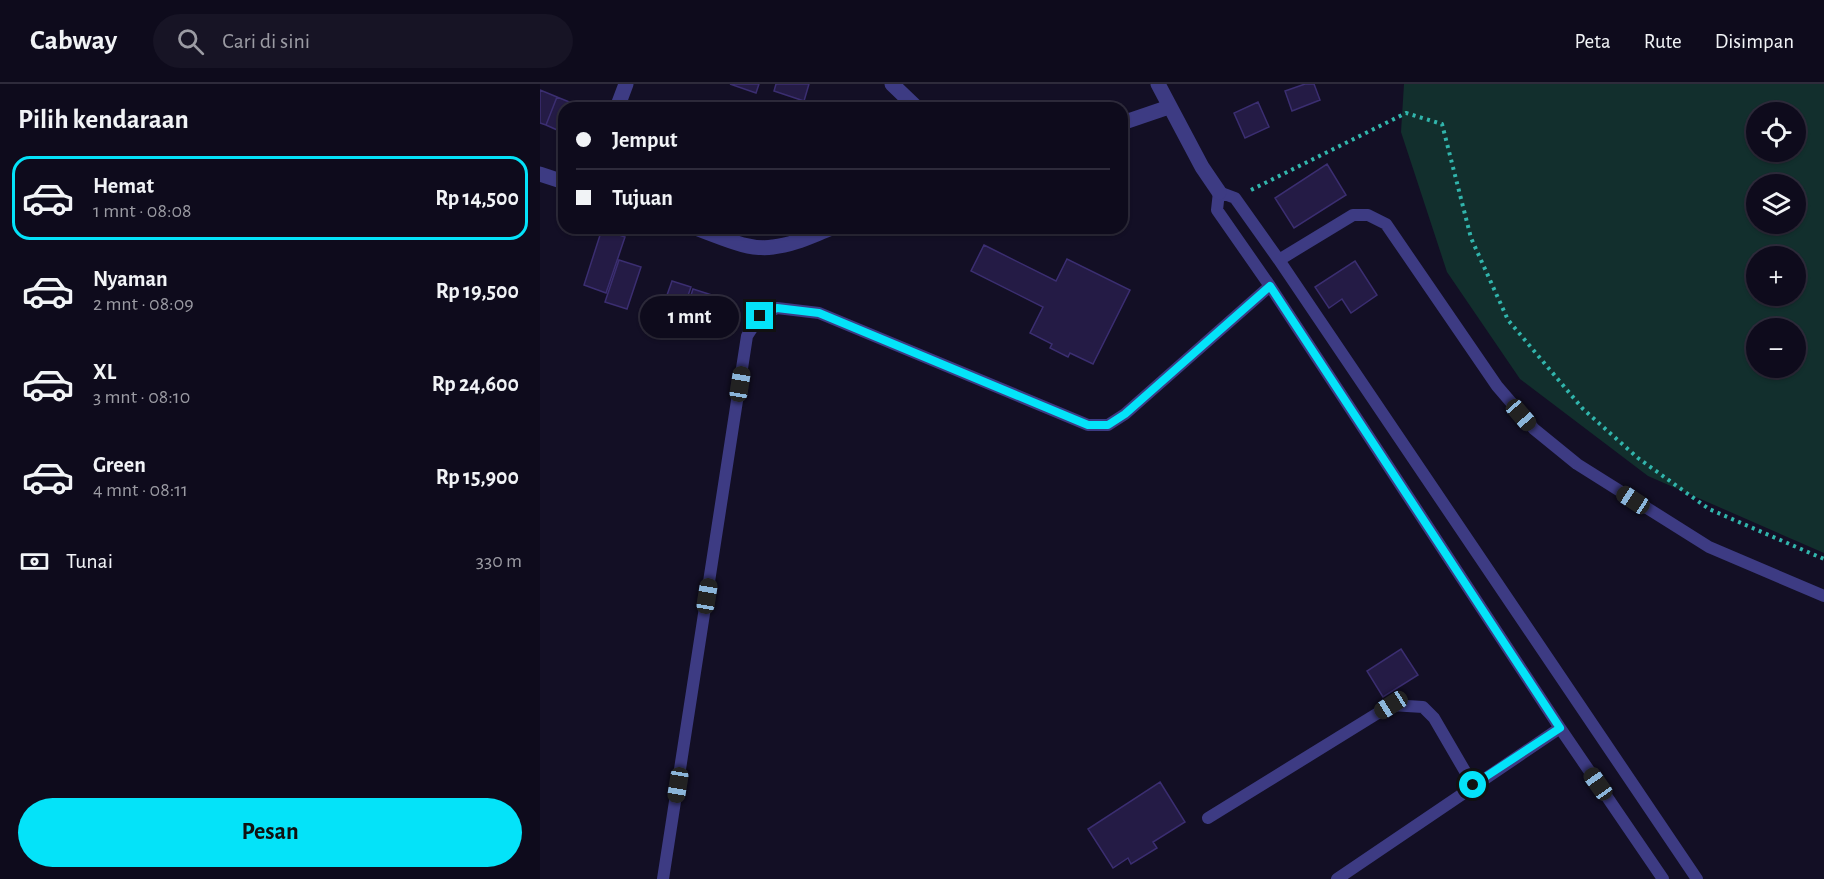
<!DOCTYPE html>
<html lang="id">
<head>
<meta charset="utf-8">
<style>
	:root { --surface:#0e0b1c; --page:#171425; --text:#f1f3f6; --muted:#9b9ba3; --line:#2e2b3b; --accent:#04e3f9 }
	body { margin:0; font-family:"Alegreya Sans",sans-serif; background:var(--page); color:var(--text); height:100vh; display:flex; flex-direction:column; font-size:22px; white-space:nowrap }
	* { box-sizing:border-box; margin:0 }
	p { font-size:20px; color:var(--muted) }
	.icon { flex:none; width:33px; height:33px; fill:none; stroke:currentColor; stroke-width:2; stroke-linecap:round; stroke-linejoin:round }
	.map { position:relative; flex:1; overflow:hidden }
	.sheet { display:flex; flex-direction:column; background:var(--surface); width:540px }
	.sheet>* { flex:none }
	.hud { position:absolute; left:18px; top:18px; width:570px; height:132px; border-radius:18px; box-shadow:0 2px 4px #0004,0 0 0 2px var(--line); display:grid; align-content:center; height:132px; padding:0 18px; background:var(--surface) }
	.buttons { position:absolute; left:1206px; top:18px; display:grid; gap:12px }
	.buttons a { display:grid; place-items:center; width:60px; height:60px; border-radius:50%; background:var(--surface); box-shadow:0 2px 4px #0004,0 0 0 2px var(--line); font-size:30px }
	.end { position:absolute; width:27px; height:27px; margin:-14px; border:8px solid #04e3f9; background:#111; box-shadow:0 0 0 3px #111 }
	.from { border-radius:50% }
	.bubble { position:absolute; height:42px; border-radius:21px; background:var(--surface); box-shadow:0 2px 4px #0004,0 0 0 2px var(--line); font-size:20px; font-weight:700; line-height:42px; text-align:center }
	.car { position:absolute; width:18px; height:36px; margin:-18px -9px; border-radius:8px; box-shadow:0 0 4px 2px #0007; background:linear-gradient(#222 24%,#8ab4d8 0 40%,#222 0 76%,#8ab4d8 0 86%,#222 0) }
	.hud b { display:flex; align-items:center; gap:21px; height:57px; font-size:22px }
	.hud b+b { border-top:2px solid var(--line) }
	.hud i { width:15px; height:15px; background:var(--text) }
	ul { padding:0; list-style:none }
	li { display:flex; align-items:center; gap:18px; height:84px; margin:0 12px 9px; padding:0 6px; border:3px solid transparent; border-radius:18px }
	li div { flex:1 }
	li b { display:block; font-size:22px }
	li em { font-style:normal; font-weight:700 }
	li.active { border-color:var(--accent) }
	li>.icon { width:54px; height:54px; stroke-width:1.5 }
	h2 { padding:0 18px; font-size:27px; line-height:72px }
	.pay { display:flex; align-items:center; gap:15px; height:66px; padding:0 18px; font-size:22px }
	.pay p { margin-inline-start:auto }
	.button { display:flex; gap:12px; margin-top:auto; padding:12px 18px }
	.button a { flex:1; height:69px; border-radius:36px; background:var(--accent); color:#111; font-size:24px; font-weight:700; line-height:69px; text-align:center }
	header { display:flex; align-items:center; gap:36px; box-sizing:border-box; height:84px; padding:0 30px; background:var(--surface); border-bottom:2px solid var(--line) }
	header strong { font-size:28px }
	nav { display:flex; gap:33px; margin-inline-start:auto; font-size:21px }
	.search { width:420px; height:54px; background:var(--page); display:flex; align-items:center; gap:15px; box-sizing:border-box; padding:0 21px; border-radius:33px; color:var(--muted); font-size:22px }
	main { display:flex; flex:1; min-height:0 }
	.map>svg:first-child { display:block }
	.green { fill:#122f2d; fill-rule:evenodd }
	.building { fill:#241b45; stroke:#3b2e71; stroke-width:1.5 }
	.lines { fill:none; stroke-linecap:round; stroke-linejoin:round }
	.path { stroke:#31b5ac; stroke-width:4; stroke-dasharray:3 4.5; stroke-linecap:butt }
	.service { stroke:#3d3b83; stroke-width:12 }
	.minor { stroke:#3d3b83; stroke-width:15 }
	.route { stroke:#04e3f9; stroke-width:8 }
</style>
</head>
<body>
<header>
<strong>Cabway</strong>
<div class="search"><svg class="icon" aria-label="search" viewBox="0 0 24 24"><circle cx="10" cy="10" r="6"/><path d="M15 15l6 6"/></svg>Cari di sini</div>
<nav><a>Peta</a><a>Rute</a><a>Disimpan</a></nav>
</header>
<main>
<section class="sheet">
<h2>Pilih kendaraan</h2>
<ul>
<li class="active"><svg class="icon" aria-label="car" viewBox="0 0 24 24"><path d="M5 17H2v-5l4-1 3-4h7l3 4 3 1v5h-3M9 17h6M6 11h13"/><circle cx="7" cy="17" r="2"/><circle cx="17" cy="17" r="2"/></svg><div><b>Hemat</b><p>1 mnt · 08:08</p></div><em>Rp 14,500</em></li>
<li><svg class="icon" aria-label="car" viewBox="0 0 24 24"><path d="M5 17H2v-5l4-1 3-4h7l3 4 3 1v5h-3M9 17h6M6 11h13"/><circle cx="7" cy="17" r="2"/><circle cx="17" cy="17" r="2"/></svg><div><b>Nyaman</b><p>2 mnt · 08:09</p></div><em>Rp 19,500</em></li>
<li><svg class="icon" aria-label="car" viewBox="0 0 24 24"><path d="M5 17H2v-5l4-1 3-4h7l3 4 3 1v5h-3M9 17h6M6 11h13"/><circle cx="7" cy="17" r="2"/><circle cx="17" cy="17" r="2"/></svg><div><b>XL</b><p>3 mnt · 08:10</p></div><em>Rp 24,600</em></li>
<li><svg class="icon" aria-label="car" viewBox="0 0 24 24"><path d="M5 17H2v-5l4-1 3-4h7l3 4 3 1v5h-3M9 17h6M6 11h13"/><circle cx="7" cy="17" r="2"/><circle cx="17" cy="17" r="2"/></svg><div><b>Green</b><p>4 mnt · 08:11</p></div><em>Rp 15,900</em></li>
</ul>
<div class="pay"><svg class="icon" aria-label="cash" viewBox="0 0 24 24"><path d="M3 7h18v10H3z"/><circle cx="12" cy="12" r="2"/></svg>Tunai<p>330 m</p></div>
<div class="button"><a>Pesan</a></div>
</section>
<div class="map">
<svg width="1284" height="795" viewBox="0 0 1284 795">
	<rect width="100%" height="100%" fill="#130f25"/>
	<path class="green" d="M864,0h420v469l-176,-77 -128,-97 -73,-107 -46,-140zM1216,28h40v40h-40zM1216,100h40v40h-40zM1216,172h40v40h-40zM1216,244h40v40h-40z"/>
	<path class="building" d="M190,0h29l-3,9z
		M236,0h33l-5,17 -30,-10z
		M765,0h9l6,16 -28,11 -7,-20z
		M0,6l17,7 -11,28 -6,-2z
		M17,13l20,8 -2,3h-11v25l-18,-8z
		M718,18l11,25 -24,11 -11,-25z
		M92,19l13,5h-15z
		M787,80l19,31 -52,33 -19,-30z
		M62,145l23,8 -19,56 -22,-8z
		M444,161l72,36 11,-22 63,31 -37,74 -23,-11 -2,4 -18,-9 2,-4 -22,-11 13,-26 -72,-36z
		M79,176l22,7 -14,42 -22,-7z
		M815,177l22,34 -26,18 -9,-14 -13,9 -14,-21z
		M132,197l19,6 -11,31 -19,-6z
		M153,205l22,7 -10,32 -22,-8z
		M861,565l17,26 -35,22 -16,-26z
		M620,698l25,40 -32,20 4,6 -26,16 -3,-6 -15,10 -25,-39z"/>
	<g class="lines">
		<path class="path" d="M711,106l155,-77 36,11 29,114 37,82 75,89 55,49 71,51 115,50"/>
		<path class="service" d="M739,176l74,-45h15l18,9 111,162 37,43 43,35 132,83 115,49
			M668,734l183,-113 32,2 11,11 39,67
			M123,795l84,-543 13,-20 17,-8 42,5 269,112h20l17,-11 145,-128
			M797,795l223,-151
			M1123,795l-103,-151 -290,-442 -53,-76 2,-18 16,6 44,62 418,619"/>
		<path class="minor" d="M352,0l25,24
			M618,0l44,83 17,25
			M77,24l9,-24
			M582,39l47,-16
			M0,90l24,8
			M155,144c24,8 52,23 78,19 21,-2 40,-12 59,-19"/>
	</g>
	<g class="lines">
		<path class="route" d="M220,232l17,-8 42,5 269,112h20l17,-11 145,-128 290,442 -87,57"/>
	</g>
</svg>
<div class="buttons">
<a><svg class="icon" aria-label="locate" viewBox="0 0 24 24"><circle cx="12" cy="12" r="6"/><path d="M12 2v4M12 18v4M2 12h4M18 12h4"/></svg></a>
<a><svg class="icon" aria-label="layers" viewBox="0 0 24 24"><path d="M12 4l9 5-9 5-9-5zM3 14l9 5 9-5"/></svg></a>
<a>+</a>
<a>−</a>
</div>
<i class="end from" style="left:933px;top:701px"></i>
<i class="end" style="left:220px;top:232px"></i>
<div class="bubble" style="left:100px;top:212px;width:99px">1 mnt</div>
<i class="car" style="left:200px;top:300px;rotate:9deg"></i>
<i class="car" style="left:981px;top:331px;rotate:139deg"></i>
<i class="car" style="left:1093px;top:416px;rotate:303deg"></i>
<i class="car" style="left:167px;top:512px;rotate:9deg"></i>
<i class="car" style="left:851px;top:621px;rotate:238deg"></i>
<i class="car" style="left:1058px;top:700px;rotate:325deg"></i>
<i class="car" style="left:138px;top:701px;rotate:189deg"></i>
<div class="hud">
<b><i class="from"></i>Jemput</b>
<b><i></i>Tujuan</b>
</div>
</div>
</main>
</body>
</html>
